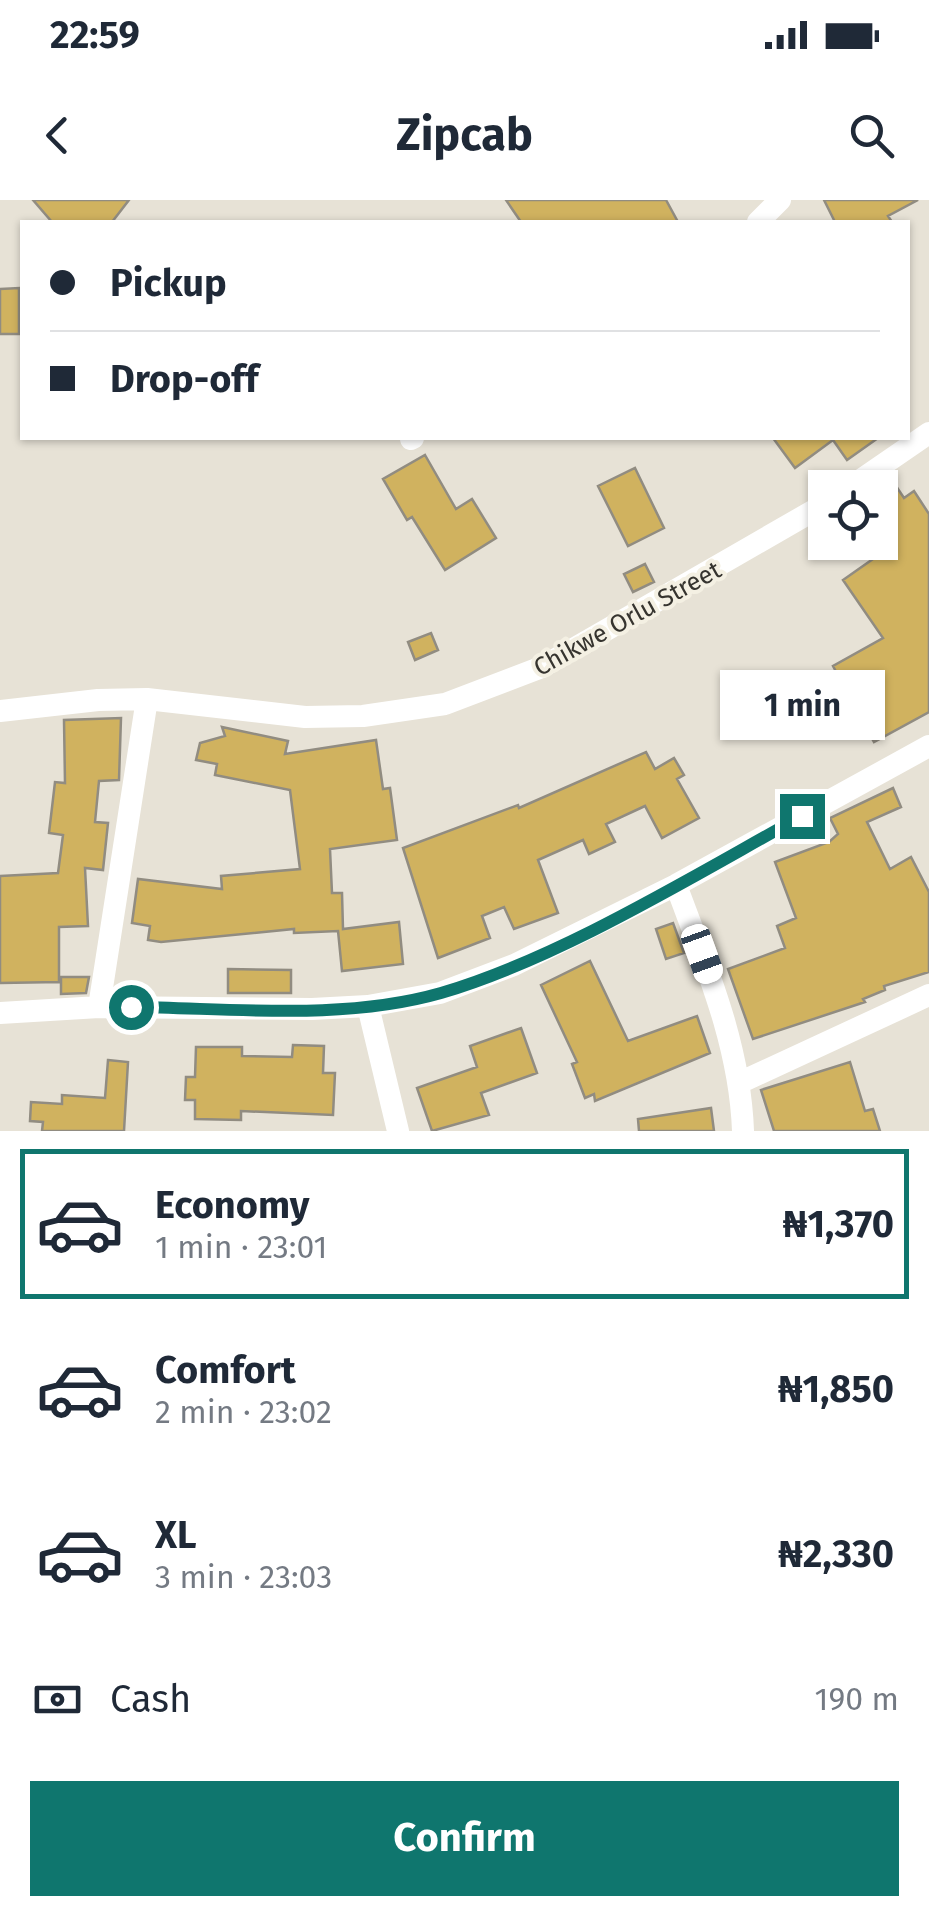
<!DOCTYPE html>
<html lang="en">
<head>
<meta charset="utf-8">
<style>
	:root { --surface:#fff; --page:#f6f6f7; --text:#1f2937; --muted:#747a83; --line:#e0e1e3; --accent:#0f766e }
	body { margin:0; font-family:"Fira Sans",sans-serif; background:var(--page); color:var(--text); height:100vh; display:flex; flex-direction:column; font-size:38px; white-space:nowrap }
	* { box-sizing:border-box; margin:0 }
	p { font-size:32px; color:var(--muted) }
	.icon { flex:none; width:55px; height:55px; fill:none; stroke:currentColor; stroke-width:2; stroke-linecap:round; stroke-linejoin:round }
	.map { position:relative; height:931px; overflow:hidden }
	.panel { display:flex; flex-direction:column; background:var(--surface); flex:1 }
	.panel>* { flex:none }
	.guide { position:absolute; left:20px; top:20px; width:890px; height:220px; border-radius:0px; box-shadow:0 2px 8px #0004; display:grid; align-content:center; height:220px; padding:0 30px; background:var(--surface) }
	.tools { position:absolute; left:808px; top:270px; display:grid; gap:20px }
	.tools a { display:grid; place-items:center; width:90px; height:90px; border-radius:0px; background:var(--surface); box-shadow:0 2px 8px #0004; font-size:50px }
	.end { position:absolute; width:45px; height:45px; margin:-22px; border:12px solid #0f766e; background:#fff; box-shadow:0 0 0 5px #fff }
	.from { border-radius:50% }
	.bubble { position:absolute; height:70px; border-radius:0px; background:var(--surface); box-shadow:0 2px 8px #0004; font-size:32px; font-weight:700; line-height:70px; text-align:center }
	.car { position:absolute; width:30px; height:60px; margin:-30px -15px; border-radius:12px; box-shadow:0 0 8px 2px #0007; background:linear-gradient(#fff 24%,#345 0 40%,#fff 0 76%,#345 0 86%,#fff 0) }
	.guide b { display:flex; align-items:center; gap:35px; height:95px; font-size:38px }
	.guide b+b { border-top:2px solid var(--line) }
	.guide i { width:25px; height:25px; background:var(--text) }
	ul { padding:18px 0 0; list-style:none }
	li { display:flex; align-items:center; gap:30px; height:150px; margin:0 20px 15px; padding:0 10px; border:5px solid transparent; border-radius:0px }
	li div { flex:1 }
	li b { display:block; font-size:38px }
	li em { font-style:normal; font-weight:700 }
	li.selected { border-color:var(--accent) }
	li>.icon { width:90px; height:90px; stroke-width:1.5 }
	.pay { display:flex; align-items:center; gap:25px; height:110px; padding:0 30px; font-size:38px }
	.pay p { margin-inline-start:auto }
	.action { display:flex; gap:20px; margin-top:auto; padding:20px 30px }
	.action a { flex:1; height:115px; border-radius:0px; background:var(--accent); color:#fff; font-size:40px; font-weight:700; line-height:115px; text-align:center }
	.status { display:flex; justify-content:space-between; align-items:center; height:70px; padding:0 50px; background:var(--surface); direction:ltr }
	.status svg { height:28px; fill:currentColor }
	header { display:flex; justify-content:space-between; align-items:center; height:130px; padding:0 30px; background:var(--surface); font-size:45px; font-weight:700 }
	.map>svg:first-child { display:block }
	.building { fill:#d0b25f; stroke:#918c81; stroke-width:2.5 }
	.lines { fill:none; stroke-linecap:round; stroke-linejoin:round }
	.street { stroke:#fff; stroke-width:22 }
	.route { stroke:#0f766e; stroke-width:12 }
	.labels { text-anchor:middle; stroke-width:8; stroke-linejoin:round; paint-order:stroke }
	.street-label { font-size:25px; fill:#36342f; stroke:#f4f0e3 }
</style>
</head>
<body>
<div class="status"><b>22:59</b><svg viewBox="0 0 49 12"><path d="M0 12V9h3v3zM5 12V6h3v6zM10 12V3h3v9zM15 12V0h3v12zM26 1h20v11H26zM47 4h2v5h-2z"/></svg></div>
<header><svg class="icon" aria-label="back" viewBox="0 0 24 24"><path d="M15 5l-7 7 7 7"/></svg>Zipcab<svg class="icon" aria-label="search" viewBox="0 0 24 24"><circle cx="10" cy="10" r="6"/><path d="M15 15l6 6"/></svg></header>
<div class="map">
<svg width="929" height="931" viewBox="0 0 929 931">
	<rect width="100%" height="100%" fill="#e7e2d6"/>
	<path class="building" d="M33,0h96l-17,22h-60z
		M506,0h160l12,22h-157z
		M824,0h94l-30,16 4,6h-57z
		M19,88v46h-19v-45z
		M773,238h105l-31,22 -14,-20 -38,28z
		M425,255l31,54 16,-10 24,39 -51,32 -33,-53 -5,3 -24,-41z
		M635,268l29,60 -36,18 -30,-60z
		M892,280l12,18 10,-7 15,23v198l-55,30 -41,-76 50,-28 -40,-58 37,-26v-65z
		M645,364l9,18 -21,10 -9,-18z
		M431,433l7,17 -23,10 -7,-18z
		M121,518l-2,62 -20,1 -4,41 13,1 -5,47 -18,-2 3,58 -29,1v55l-59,1v-107l58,-3 5,-38 -14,-2 6,-51 10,1 -1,-63z
		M222,527l66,14 -3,13 91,-14 7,49 7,-1 7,52 -67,9 2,44h10l1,36 56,-7 4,42 -61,7 -4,-40 -44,2v-4l-133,13 -13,-2 2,-14 -18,-3 6,-44 84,10 -1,-13 79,-7 -10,-79 -75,-15 2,-11 -21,-4 4,-17 25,-7z
		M646,552l9,17 19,-11 10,17 -7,4 22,39 -37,20 -17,-32 -39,18 9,18 -26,12 -6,-14 -45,20 20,53 -44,16 -10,-22 -22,9 8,22 -52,20 -35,-110 115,-43 1,3z
		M893,588l8,19 -34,15 23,47 21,-12 18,35v80l-45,14 1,4 -22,9 2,3 -112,37 -25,-70 57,-21 -8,-22 19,-8 -21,-56 54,-20 9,-8 -8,-16z
		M673,723l11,30 -18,6 -10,-30z
		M590,761l38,80 69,-25 13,37 -115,48 -1,-7 -9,4 -13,-34 5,-2 -36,-77z
		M228,769l63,1v23h-63z
		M61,777h28l-3,16 -25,1z
		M521,828l16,45 -56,20 8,22 -57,16 -15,-43 60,-21 -7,-21z
		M293,845l31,1 -1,27h12l-2,42 -92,-4v9l-46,-1v-19h-10l1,-23h9l1,-30h46v9l50,1z
		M108,860l20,2 -4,69h-82l1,-9 -13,-1 1,-19 31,2v-9l43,3z
		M850,862l15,49 8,-2 7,22h-106l-13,-41z
		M711,908l3,23h-75l-1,-12z"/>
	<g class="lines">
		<path class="street" d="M758,22l22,-22
			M411,239l2,-1
			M849,288l80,-55
			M0,511l98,-11 49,-1 158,18 58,-1 82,-12 97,-37 283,-163
			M676,685c30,81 64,160 67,246
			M368,806l30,125
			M99,807l48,-308
			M0,813l99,-6 213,2 56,-3 72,-13 74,-28 162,-80 253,-139
			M741,882l188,-87"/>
	</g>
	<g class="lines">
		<path class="route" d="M131,807c101,1 212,14 310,-14 119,-35 252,-117 361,-177"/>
	</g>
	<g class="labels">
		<g class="street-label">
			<text transform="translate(627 418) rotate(-29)" y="9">Chikwe Orlu Street</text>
		</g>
	</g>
</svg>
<div class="tools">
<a><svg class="icon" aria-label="locate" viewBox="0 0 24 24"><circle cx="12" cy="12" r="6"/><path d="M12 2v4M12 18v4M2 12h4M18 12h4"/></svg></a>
</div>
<i class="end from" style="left:131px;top:807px"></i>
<i class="end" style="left:802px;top:616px"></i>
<div class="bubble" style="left:720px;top:470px;width:165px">1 min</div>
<i class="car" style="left:702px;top:754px;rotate:160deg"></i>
<div class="guide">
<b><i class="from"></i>Pickup</b>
<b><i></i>Drop-off</b>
</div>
</div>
<section class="panel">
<ul>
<li class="selected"><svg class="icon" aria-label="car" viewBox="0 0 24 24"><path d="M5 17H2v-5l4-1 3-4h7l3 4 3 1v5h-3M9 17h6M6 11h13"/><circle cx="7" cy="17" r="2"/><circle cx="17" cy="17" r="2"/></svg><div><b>Economy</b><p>1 min · 23:01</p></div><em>₦1,370</em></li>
<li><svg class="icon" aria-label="car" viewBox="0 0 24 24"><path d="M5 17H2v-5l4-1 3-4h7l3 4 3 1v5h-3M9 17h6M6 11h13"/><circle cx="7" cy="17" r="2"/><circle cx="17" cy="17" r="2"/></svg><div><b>Comfort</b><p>2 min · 23:02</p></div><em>₦1,850</em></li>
<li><svg class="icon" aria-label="car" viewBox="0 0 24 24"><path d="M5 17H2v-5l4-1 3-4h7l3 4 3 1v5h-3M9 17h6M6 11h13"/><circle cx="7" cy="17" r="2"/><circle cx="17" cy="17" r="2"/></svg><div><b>XL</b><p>3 min · 23:03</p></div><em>₦2,330</em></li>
</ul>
<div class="pay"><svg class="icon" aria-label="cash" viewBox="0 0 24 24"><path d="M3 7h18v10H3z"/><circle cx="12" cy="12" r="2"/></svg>Cash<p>190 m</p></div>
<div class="action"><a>Confirm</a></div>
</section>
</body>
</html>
